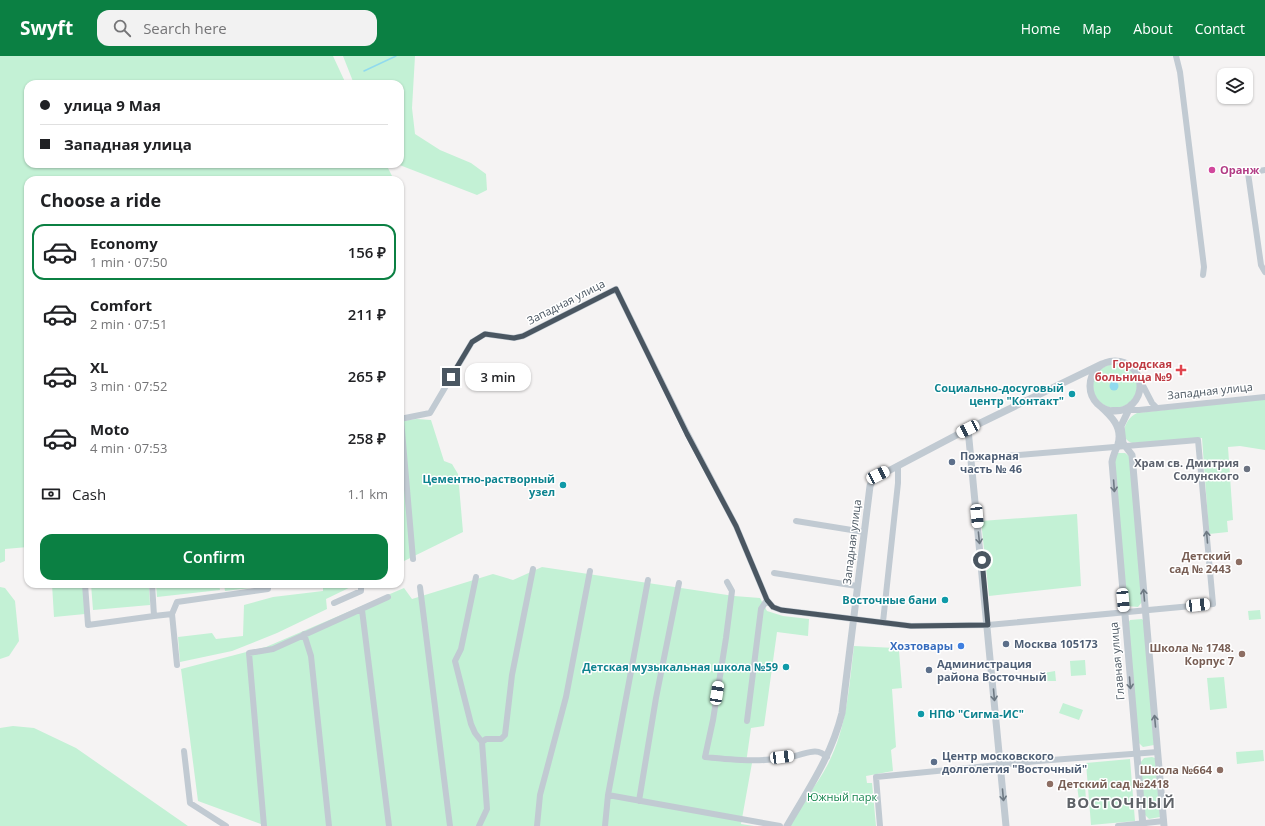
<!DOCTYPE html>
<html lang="en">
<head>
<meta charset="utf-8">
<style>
	:root { --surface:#fff; --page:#f2f2f2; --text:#202124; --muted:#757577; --line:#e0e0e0; --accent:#0b8043 }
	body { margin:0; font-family:"Open Sans",sans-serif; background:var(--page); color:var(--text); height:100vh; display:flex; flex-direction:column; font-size:15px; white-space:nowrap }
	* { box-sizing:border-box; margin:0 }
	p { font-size:13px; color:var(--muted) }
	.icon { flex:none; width:22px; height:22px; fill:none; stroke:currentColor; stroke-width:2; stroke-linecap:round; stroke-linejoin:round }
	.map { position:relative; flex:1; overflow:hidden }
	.sheet { position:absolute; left:24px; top:120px; width:380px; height:412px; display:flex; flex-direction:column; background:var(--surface); border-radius:12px; box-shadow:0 1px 3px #0004 }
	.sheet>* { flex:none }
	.guide { position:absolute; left:24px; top:24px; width:380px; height:88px; border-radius:12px; box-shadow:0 1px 3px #0004; display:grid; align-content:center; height:88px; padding:0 16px; background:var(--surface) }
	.buttons { position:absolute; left:1217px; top:12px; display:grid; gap:8px }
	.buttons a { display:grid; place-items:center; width:36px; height:36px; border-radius:8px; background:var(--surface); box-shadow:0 1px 3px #0004; font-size:20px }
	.end { position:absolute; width:18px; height:18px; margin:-9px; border:5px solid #4a5661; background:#fff; box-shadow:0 0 0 2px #fff }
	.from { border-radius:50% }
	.bubble { position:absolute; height:28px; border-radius:12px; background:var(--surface); box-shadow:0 1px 3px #0004; font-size:13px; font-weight:600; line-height:28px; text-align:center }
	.car { position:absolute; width:12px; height:24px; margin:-12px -6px; border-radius:5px; box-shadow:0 0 3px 1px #0007; background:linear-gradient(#fff 24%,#345 0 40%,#fff 0 76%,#345 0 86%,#fff 0) }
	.guide b { display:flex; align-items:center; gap:14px; height:38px; font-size:15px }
	.guide b+b { border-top:1px solid var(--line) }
	.guide i { width:10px; height:10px; background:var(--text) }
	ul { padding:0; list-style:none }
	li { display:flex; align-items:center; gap:12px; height:56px; margin:0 8px 6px; padding:0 8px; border:2px solid transparent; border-radius:12px }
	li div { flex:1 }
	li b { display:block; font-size:15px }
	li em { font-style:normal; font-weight:600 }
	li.active { border-color:var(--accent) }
	li>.icon { width:36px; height:36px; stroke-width:1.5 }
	h2 { padding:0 16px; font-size:18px; line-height:48px }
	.pay { display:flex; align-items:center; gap:10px; height:44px; padding:0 16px; font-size:15px }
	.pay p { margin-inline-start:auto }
	.cta { display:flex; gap:8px; margin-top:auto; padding:8px 16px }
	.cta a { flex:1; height:46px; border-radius:12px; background:var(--accent); color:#fff; font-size:16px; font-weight:600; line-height:46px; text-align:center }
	header { display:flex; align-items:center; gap:24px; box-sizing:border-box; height:56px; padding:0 20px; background:var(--accent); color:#fff }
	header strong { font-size:19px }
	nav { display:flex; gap:22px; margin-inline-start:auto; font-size:14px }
	.search { width:280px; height:36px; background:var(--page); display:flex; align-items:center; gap:10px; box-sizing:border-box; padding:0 14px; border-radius:12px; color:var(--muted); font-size:15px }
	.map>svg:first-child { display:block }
	.green { fill:#c3f1d5 }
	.water { fill:#90daee }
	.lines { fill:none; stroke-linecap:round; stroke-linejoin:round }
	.stream { stroke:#90daee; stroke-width:1.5 }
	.minor { stroke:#c1cad2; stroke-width:6 }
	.tertiary { stroke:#c1cad2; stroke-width:7 }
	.oneway { stroke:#6e7983 }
	.route { stroke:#4a5661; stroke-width:5 }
	.hotel-dot { fill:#d1479c; stroke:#fff; stroke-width:1.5 }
	.health-dot { fill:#e0444e; stroke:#fff; stroke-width:1.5 }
	.culture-dot { fill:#0f9aa8; stroke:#fff; stroke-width:1.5 }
	.service-dot { fill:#5c6f8a; stroke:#fff; stroke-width:1.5 }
	.worship-dot { fill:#6b7280; stroke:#fff; stroke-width:1.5 }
	.education-dot { fill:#8d6e63; stroke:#fff; stroke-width:1.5 }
	.shop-dot { fill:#3f7fe0; stroke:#fff; stroke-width:1.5 }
	.labels { text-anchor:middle; stroke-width:3; stroke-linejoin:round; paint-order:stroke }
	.hotel-label { font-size:11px; font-weight:bold; fill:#b23c85; stroke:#fff; text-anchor:start }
	.street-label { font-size:11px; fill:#4a5661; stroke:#fff }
	.health-label { font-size:11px; font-weight:bold; fill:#be3a42; stroke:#fff; text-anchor:end }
	.culture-label { font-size:11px; font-weight:bold; fill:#0d838f; stroke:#fff; text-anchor:end }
	.service-label { font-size:11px; font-weight:bold; fill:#4e5e75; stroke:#fff; text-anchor:start }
	.worship-label { font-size:11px; font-weight:bold; fill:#5b616d; stroke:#fff; text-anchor:end }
	.education-label { font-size:11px; font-weight:bold; fill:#785e54; stroke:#fff; text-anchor:end }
	.shop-label { font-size:11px; font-weight:bold; fill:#366cbe; stroke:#fff; text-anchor:end }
	.park-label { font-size:11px; fill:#17864f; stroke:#fff }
	.district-label { font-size:15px; font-weight:bold; letter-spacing:1px; fill:#5f6368; stroke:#fff }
</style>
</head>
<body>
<header>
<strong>Swyft</strong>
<div class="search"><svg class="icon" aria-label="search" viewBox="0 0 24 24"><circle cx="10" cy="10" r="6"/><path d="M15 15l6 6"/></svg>Search here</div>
<nav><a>Home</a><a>Map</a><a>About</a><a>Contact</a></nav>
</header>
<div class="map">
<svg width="1265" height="770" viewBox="0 0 1265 770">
	<rect width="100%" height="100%" fill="#f5f3f3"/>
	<path class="green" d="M0,0h333l13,28h-318v80h358l8,16h-366v367l-23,2v12l-5,2z
		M343,0h72l-3,52 3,26 25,16 31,13 15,11 1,16 -10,5 -80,-31h3v-80h-46z
		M400,128l4,2 -4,70z
		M1093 330a22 22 0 1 1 44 0a22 22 0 1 1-44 0Z
		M1265,343v51l-25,-4 -12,1 5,73 -6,1 1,11 -19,2 -7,-96 -69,5c-16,-4 -8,-25 4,-30z
		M417,363l14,1 13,41 8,3 6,10 5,58 -63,31v-142z
		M1117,397h8l5,4 12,145 -4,5 -11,-1 -13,-148z
		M1077,458l4,72 -92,10 -8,-75z
		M542,511l192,29 26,2 7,13 16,5 26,3 -1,17 -31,-4 -13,94 -13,2 -5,35h6l-11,61 13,2h-488l-68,-25 -17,-132 85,-22 138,-59 8,11 81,-25 20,6z
		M52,528h31l2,30 -31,3z
		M91,528h58l1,21 -57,5z
		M156,528h63l1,6 -63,7z
		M224,528h41v2l-40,5z
		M323,528h34l-31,15 1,10 -50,24 -45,18 -52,11 -2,-25 34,-4 4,6 27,-3 1,-31 29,-8 50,-6z
		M0,531l5,1 10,13 4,40 -10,15 -9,3z
		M1260,554l1,9 -12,1 -1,-9z
		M1142,563l2,2 10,124 -11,2 -5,-5 -10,-119 2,-3z
		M854,590l42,2 3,3 3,37 -10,1 4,58 -5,3 2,21 -27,5 1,7h5l4,43h-87c10,-22 28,-40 39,-62 19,-37 21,-77 26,-118z
		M1085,604l1,15 -15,1 -1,-15z
		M1055,615l1,10h-12v-8z
		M1224,621l3,31 -17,2 -3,-32z
		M1063,647l20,7 -4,10 -20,-7z
		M13,670l21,2 42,20 112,78h-188v-98z
		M1263,694l1,11 -27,3 -1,-12z
		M1152,701l3,1 5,59 -11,2 -4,-4 -5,-52 4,-5z
		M1130,703l5,62 -44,4 -5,-62z
		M1085,729l1,15h-7l-2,-14z"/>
	<path class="water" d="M1109.5 330a4.5 4.5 0 1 1 9 0a4.5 4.5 0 1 1-9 0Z"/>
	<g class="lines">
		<path class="stream" d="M364,15l32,-15"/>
		<path class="minor" d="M1176,0l4,16 24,195 -1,8
			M1265,114l-17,3 13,92 4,7
			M1139,322l13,25 5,5
			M1113,354h26l126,-13
			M400,363l30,-6 42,-71 13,-8 29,4 9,-2 93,-47 71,144 49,93 31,74 6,7 8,3 130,16 77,-1 225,-21 -15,-164 -226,19
			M401,363l12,140
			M796,465l68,11
			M774,517l83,13
			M476,521l-15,72 -6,12 16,63 4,9 7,9
			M727,526l5,9 -6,47 -13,82 -8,37c33,3 57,6 90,-1 13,-3 22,-9 32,1
			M85,528l3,41 66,-9
			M152,528l2,32 18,-2 5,51
			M420,531l30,239
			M334,547l27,-12v-7
			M362,554l27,216
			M172,558l5,-12 91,-13v-5
			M883,566l15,-139v-17
			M304,578l7,22 18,170
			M747,665l14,-112 6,-9
			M184,695l6,52 36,23
			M608,739l172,31
			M639,745l17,-103 23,-115
			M264,770l-15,-173 24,-4 115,-52
			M479,770l8,-17 -5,-67 4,-3h15l4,-4 7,-60 21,-106
			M537,770l3,-31 26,-98 24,-126
			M605,770l3,-31 40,-215
			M880,770l-4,-49 162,-16 120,-9
			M1118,770l46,-5"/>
		<path class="tertiary" d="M1090 330a25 25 0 1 1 50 0a25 25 0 1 1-50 0Z
			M1131,349l-10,21 2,17 9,12 32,371
			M1100,350c11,10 23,21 18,38 -2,6 -5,11 -6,18l31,364
			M968,373l38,397
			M787,770c22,-38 44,-69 55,-113l28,-227 3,-7 95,-50 134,-65"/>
	</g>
	<defs><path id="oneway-shaft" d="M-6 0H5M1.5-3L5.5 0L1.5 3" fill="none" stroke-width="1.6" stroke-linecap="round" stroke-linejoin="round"/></defs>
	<g class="oneway">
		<use href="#oneway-shaft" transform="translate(1114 430) rotate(86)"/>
		<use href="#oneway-shaft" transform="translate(1207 481) rotate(-95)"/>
		<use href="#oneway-shaft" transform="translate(979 482) rotate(84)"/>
		<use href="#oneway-shaft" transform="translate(1144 539) rotate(-95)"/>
		<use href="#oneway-shaft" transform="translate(1130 627) rotate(85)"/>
		<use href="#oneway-shaft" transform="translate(994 639) rotate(85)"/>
		<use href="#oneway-shaft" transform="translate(1155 665) rotate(-95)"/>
		<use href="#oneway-shaft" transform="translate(1003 739) rotate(85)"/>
	</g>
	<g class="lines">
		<path class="route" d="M451,321l21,-35 13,-8 29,4 9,-2 93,-47 71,145 49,92 31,74 6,7 8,3 130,16 77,-1 -6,-65"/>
	</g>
	<circle class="hotel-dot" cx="1212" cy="114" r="4"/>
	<path class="health-dot" d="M1179 308h4v4h4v4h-4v4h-4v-4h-4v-4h4z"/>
	<g class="culture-dot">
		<circle cx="1072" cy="338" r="4"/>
		<circle cx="563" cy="429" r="4"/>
		<circle cx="945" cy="544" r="4"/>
		<circle cx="786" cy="611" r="4"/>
		<circle cx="921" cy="658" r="4"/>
	</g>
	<g class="service-dot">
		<circle cx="952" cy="406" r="4"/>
		<circle cx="1006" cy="588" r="4"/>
		<circle cx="929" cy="614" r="4"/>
		<circle cx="934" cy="706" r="4"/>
	</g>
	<circle class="worship-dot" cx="1247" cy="413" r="4"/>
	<g class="education-dot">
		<circle cx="1239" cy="506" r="4"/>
		<circle cx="1242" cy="598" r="4"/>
		<circle cx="1220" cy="714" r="4"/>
		<circle cx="1050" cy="728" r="4"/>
	</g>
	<circle class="shop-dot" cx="961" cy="590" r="4"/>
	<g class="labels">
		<g class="hotel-label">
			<text x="1220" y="118">Оранж</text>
		</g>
		<g class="street-label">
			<text transform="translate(566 246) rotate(-27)" y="4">Западная улица</text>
			<text transform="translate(1210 335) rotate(-6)" y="4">Западная улица</text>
			<text transform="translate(852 486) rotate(-83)" y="4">Западная улица</text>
			<text transform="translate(1117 605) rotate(-95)" y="4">Главная улица</text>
		</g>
		<g class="health-label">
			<text x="1172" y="312">Городская<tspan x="1172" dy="13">больница №9</tspan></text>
		</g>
		<g class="culture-label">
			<text x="1064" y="336">Социально-досуговый<tspan x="1064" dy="13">центр "Контакт"</tspan></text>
			<text x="555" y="427">Цементно-растворный<tspan x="555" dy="13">узел</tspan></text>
			<text x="937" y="548">Восточные бани</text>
			<text x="778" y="615">Детская музыкальная школа №59</text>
			<text x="929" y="662" text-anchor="start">НПФ "Сигма-ИС"</text>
		</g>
		<g class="service-label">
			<text x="960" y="404">Пожарная<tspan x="960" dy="13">часть № 46</tspan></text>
			<text x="1014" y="592">Москва 105173</text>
			<text x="937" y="612">Администрация<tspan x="937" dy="13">района Восточный</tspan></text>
			<text x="942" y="704">Центр московского<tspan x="942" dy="13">долголетия "Восточный"</tspan></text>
		</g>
		<g class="worship-label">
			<text x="1239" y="411">Храм св. Дмитрия<tspan x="1239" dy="13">Солунского</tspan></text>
		</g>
		<g class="education-label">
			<text x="1231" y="504">Детский<tspan x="1231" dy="13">сад № 2443</tspan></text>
			<text x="1234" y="596">Школа № 1748.<tspan x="1234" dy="13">Корпус 7</tspan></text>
			<text x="1212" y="718">Школа №664</text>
			<text x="1058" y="732" text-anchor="start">Детский сад №2418</text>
		</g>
		<g class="shop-label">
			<text x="953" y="594">Хозтовары</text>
		</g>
		<g class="park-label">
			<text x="842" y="745">Южный парк</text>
		</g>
		<g class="district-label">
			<text x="1121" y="752">ВОСТОЧНЫЙ</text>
		</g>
	</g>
</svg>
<div class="buttons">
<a><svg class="icon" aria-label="layers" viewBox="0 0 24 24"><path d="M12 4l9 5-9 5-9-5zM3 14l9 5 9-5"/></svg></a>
</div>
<i class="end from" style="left:982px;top:504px"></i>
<i class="end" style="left:451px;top:321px"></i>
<div class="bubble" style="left:465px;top:307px;width:66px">3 min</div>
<i class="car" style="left:968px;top:373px;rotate:243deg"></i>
<i class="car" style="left:878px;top:419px;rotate:63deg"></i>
<i class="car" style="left:977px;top:460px;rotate:175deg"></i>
<i class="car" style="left:1123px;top:544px;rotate:175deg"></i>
<i class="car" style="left:1198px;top:549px;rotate:84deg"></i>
<i class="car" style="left:717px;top:637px;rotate:9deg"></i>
<i class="car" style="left:782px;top:701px;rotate:83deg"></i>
<div class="guide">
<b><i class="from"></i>улица 9 Мая</b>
<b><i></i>Западная улица</b>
</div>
<section class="sheet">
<h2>Choose a ride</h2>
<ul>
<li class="active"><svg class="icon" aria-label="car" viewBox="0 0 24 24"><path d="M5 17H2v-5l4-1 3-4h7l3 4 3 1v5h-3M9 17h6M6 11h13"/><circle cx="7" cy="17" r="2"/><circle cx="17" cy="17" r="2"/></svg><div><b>Economy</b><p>1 min · 07:50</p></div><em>156 ₽</em></li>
<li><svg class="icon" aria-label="car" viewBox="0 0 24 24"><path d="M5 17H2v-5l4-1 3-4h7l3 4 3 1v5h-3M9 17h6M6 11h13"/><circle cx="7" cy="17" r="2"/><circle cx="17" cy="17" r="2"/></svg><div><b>Comfort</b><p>2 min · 07:51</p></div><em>211 ₽</em></li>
<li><svg class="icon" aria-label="car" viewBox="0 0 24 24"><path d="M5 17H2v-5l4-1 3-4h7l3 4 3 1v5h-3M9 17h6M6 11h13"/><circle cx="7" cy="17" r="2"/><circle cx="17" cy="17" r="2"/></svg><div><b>XL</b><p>3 min · 07:52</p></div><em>265 ₽</em></li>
<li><svg class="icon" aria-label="car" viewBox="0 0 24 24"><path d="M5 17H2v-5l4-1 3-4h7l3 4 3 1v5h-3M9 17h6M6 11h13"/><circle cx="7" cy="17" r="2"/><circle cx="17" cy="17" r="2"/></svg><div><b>Moto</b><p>4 min · 07:53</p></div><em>258 ₽</em></li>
</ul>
<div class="pay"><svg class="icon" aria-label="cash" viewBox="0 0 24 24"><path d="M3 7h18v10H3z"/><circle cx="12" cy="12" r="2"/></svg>Cash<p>1.1 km</p></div>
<div class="cta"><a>Confirm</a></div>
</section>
</div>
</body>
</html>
